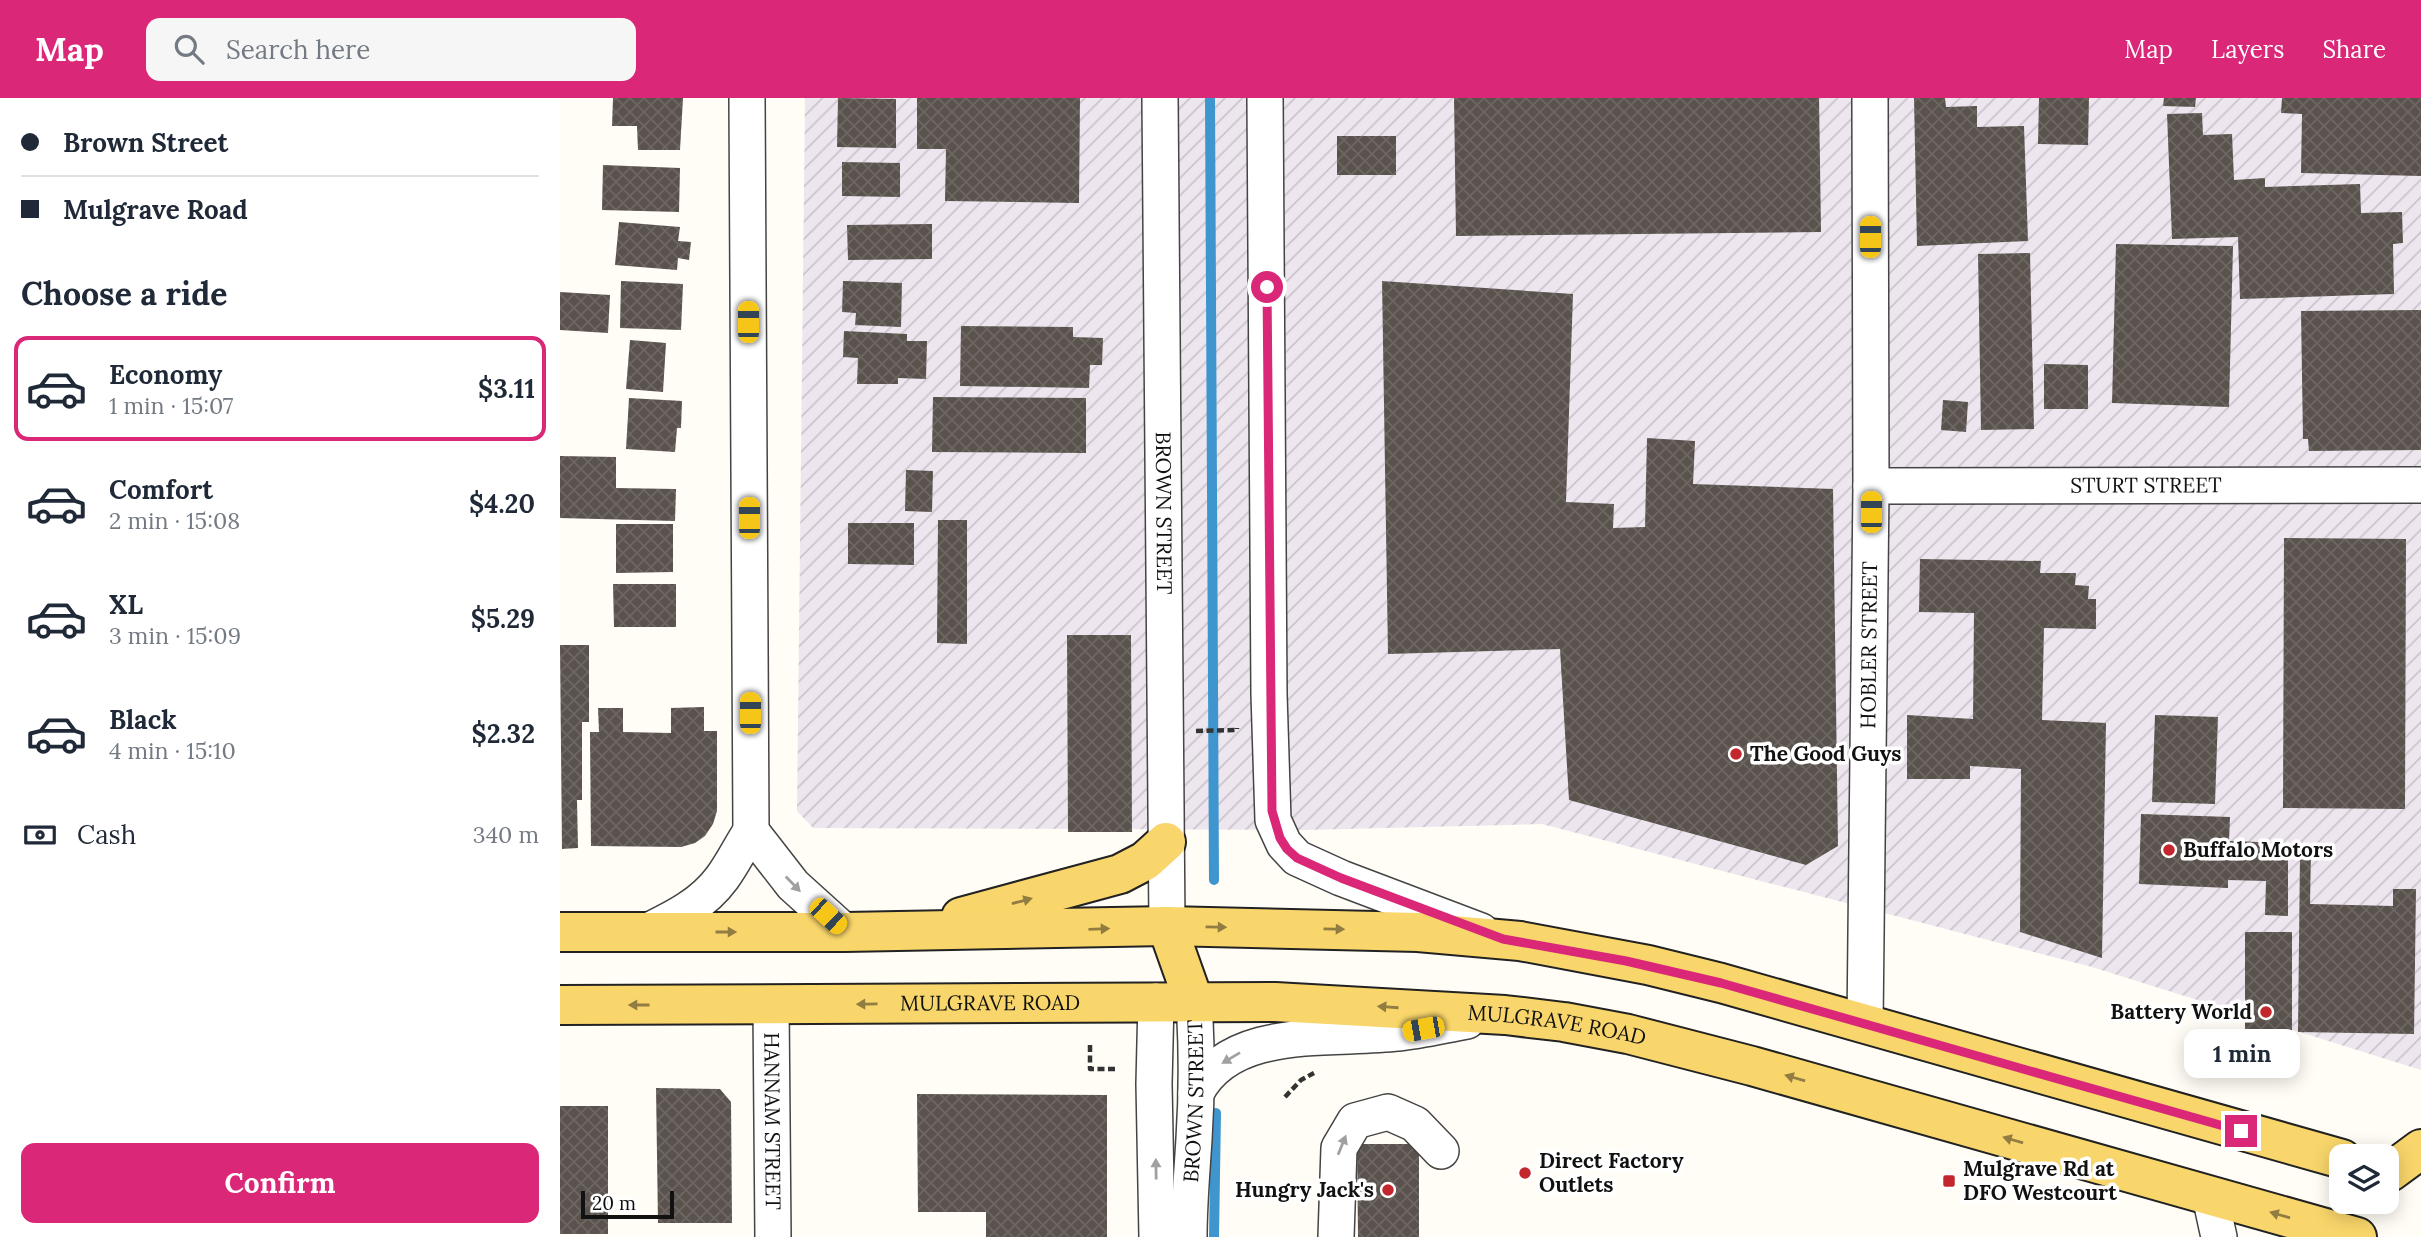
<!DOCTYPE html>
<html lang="en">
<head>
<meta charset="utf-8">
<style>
	:root { --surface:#fff; --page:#f6f6f7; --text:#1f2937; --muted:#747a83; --line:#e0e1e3; --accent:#db2777 }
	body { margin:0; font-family:Lora,serif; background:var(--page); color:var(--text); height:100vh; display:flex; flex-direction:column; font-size:26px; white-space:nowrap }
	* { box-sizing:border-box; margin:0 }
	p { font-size:23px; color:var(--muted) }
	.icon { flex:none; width:38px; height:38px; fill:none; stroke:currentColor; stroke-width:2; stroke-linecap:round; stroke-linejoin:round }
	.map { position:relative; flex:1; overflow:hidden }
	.details { display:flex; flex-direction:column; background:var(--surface); width:560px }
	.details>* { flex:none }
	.banner { display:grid; align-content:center; height:154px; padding:0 21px; background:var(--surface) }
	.tools { position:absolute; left:1769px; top:1046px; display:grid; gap:14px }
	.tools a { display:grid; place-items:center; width:70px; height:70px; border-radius:14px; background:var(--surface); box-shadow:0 4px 18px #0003; font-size:35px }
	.scale { position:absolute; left:21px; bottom:18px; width:93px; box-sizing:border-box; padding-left:7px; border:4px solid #111; border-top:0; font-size:19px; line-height:24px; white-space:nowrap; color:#111; -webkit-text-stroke:5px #fff; paint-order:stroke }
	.end { position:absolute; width:32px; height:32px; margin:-16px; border:9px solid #db2777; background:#fff; box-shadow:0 0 0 4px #fff }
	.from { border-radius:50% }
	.bubble { position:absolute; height:49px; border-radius:14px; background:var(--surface); box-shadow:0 4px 18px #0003; font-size:23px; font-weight:800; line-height:49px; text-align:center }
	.car { position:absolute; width:21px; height:42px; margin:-21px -10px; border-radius:9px; box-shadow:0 0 5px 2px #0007; background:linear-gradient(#f5c518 24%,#345 0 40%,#f5c518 0 76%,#345 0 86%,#f5c518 0) }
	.banner b { display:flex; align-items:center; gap:24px; height:66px; font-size:26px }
	.banner b+b { border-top:2px solid var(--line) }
	.banner i { width:18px; height:18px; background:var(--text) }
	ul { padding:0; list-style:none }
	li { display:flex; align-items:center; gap:21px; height:105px; margin:0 14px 10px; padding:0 7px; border:4px solid transparent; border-radius:14px }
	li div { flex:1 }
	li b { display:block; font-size:26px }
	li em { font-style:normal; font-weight:800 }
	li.selected { border-color:var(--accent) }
	li>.icon { width:63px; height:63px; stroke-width:1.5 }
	h2 { padding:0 21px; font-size:32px; line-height:84px }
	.pay { display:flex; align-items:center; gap:18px; height:77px; padding:0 21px; font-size:26px }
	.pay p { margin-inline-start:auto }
	.button { display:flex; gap:14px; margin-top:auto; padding:14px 21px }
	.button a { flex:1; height:80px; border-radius:14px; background:var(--accent); color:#fff; font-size:28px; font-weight:800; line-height:80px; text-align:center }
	header { display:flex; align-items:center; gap:42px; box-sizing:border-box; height:98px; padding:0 35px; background:var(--accent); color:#fff }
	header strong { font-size:33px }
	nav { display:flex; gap:38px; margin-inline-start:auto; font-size:24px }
	.search { width:490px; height:63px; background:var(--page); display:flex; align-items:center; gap:18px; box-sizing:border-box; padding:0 24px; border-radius:14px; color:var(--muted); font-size:26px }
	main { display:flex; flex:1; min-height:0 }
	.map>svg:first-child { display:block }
	.industrial { fill:url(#industrial-furrows) }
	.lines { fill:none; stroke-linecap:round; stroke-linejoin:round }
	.stream { stroke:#3f96cf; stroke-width:10 }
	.building { fill:url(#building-cross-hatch) }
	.minor-casing { stroke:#444; stroke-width:38 }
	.major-casing { stroke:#222; stroke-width:42 }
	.path { stroke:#333; stroke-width:4.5; stroke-dasharray:7 3.5; stroke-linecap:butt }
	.minor { stroke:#fff; stroke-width:35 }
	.major { stroke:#f9d66b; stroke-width:38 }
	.oneway { fill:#a0a0a0 }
	.oneway2 { fill:#917d42 }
	.route { stroke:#db2777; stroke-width:9 }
	.poi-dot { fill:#c4262e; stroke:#fff; stroke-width:2.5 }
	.labels { text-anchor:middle; stroke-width:7; stroke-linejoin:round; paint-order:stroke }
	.street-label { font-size:21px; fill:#111; stroke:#fff }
	.poi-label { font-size:21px; font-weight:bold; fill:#111; stroke:#fff; text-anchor:start }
</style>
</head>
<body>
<header>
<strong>Map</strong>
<div class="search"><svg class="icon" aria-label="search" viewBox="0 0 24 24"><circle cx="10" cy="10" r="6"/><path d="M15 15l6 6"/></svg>Search here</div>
<nav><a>Map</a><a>Layers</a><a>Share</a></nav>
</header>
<main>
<section class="details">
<div class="banner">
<b><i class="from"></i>Brown Street</b>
<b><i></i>Mulgrave Road</b>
</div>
<h2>Choose a ride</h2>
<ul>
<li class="selected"><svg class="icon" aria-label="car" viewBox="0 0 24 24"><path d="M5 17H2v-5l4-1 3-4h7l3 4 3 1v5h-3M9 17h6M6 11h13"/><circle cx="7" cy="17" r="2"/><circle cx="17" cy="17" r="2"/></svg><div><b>Economy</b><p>1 min · 15:07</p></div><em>$3.11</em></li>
<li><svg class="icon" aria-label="car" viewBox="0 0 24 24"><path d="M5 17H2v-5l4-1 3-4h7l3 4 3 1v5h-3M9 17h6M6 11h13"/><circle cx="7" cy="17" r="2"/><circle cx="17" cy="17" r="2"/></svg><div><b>Comfort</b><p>2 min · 15:08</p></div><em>$4.20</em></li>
<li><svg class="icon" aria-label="car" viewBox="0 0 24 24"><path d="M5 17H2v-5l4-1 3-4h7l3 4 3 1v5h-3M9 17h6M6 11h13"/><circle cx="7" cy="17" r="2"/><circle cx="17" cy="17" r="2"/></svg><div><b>XL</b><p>3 min · 15:09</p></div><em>$5.29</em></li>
<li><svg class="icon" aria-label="car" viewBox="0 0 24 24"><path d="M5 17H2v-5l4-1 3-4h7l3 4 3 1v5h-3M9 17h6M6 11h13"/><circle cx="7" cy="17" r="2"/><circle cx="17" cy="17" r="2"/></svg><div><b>Black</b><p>4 min · 15:10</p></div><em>$2.32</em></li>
</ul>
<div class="pay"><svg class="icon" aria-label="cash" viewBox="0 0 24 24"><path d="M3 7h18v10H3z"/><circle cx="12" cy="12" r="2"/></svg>Cash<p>340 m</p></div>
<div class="button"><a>Confirm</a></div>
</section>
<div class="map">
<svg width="1861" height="1139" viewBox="0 0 1861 1139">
	<defs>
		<pattern id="industrial-furrows" width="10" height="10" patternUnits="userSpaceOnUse" patternTransform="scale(1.75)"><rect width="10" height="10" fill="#eee6ef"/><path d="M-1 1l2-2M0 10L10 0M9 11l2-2" fill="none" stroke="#cbc4cc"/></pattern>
		<pattern id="building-cross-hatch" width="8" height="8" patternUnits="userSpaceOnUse" patternTransform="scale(1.75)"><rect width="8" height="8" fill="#5a524d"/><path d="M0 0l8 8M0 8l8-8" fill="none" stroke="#6d6662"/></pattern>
	</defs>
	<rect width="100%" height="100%" fill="#fffdf5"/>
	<path class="industrial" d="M245,0h1616v972l-329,-103 -550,-143 -238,6 -491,-2 -16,-17z"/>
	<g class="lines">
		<path class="stream" d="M650,0l4,782
			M654,1139l2,-124"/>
	</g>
	<path class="building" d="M53,0h70l-3,52h-42l-1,-24h-25z
		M278,0l58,1v49l-59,-1z
		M357,0h163l-1,105 -134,-2 1,-52h-29z
		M894,0h365l2,134 -365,4z
		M1354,0h31l1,9 31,-1v21l47,-1 4,115 -111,5z
		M1479,0h50l-1,47 -50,-1z
		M1604,0h32l-1,9 -32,-1z
		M1722,0h139v78l-120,-3 1,-59 -21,-1z
		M1642,15l1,22 29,-1 2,46 31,-2v9l95,-3 1,29 41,-1 1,31 -10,1 1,50 -154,5 -2,-62 -66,2 -5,-125z
		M777,38h59v39h-59z
		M282,64l58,1v34l-58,-1z
		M43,67l77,3 -1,44 -77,-2z
		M59,124l61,5 -2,14 13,1 -2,18 -11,-2 -1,12 -62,-5z
		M372,126v35l-84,1 -1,-35z
		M1556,146l117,2 -4,161 -117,-4z
		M1470,155l4,176 -53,1 -3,-176z
		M61,183l62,3 -2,46 -61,-2z
		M283,183l59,2 -1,44 -46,-2 1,-12 -14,-1z
		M822,183l191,13 -7,208 48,2 -1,24 32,-1 2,-89 48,3 -2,43 140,5 5,357 -32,19 -237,-65 -9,-151 -172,5z
		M0,194l50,3 -2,38 -48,-3z
		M1861,212v140l-112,1 -1,-12h-5l-2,-128z
		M401,228l112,1v10l30,1 -1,27h-12l-1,23 -129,-2z
		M284,233l63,3v7h20l-1,38 -28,-1v6h-41l1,-26 -15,-1z
		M70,242l36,3 -3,49 -37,-3z
		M1484,266l44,1v44h-44z
		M373,299l153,1v55l-154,-1z
		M69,300l53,3 -1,27h-4l-2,24 -49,-3z
		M1383,302l25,2 -2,30 -25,-2z
		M0,358l56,1v31l60,1 -1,32 -115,-3z
		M346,372l27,1 -1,41 -27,-1z
		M378,422h29v124l-30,-1z
		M288,425h66v42l-66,-1z
		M56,426h57v48l-57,1z
		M1724,440l122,1 -1,270 -122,-1z
		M1360,461l121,2 -1,12h36l-1,12 14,1 -1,13h8v30l-52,-1 -2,92 64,3 -4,235 -82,-26 1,-163 -51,-3v13h-63v-64l66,4 1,-106 -55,-1z
		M53,486h63v43h-62z
		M507,537h64l1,197h-64z
		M0,547h29v77h-7v78h-5l1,48 -16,1z
		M144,609v24h13v80l-4,13 -8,12 -10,7 -14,4 -90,-1 -1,-114h9l-1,-24h25v24l48,1v-25z
		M1595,617l63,2 -3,87 -63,-2z
		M1581,716l89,3 -1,24 59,2v73l-23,-1 1,-34 -38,-1v8l-89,-4z
		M1751,752l-1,54 83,2v-17h23l-2,145 -116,-2 2,-178z
		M1685,834h47v104l-47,-1z
		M96,990l64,1 11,13 1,121h-74z
		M357,996l190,1v142h-121v-25h-68z
		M0,1008h48v128h-48z
		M797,1046h62v93h-61z"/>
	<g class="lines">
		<defs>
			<g id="minor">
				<path d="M187,0l4,733 42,54 52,47"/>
				<path id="s1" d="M600,0l7,828"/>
				<path d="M705,0l4,596 4,126 11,24 13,14 44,20 140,53"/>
				<path id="s2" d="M1311,388l550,-1"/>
				<path d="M86,834c29,-14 57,-28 76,-54 11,-15 19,-32 29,-47"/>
				<path d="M596,903l-2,83 3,153"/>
				<path id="s3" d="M211,907l2,232"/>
				<path id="s4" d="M1305,927l6,-539 -1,-388"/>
				<path d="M636,995c35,-69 138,-52 202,-60 23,-2 46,-8 69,-12"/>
				<path d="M1650,1098l9,41"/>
				<path id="s5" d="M629,1139c0,-33 3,-65 5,-98 3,-46 3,-91 0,-137"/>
				<path d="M776,1139l3,-89 16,-27 33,-9 27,12 26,27"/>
			</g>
			<g id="major">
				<path d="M401,819l159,-43 25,-13 21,-19"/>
				<path d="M607,828l27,76"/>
				<path d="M0,834h285l322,-6 251,6 102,9 128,24 73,18 621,176"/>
				<path id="s6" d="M0,907l715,-3 230,13 59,7 64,12 124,32 605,171"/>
				<path d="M1830,1074l31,-23"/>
			</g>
		</defs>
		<use href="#minor" class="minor-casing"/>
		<use href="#major" class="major-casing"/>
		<path class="path" d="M636,633l41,-1v-2
			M530,947v24h27
			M725,999l16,-17 13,-7"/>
		<use href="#minor" class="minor"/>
		<use href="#major" class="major"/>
	</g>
	<defs><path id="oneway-solid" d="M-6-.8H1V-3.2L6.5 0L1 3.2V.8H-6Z" transform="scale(1.75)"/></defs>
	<g class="oneway">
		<use href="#oneway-solid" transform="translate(233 786) rotate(46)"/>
		<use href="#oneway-solid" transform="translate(671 960) rotate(149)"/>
		<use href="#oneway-solid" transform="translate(782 1047) rotate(-68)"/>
		<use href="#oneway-solid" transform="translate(596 1071) rotate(-91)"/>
	</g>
	<g class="oneway2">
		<use href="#oneway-solid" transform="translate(462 803) rotate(-15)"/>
		<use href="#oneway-solid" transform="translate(656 829) rotate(1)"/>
		<use href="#oneway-solid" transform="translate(539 831) rotate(-2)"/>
		<use href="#oneway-solid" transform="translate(774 831) rotate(1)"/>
		<use href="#oneway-solid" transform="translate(166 834)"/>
		<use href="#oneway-solid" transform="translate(307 906) rotate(179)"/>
		<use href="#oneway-solid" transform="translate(79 907) rotate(180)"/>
		<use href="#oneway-solid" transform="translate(828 909) rotate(-176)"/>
		<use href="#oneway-solid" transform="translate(1235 980) rotate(-164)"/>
		<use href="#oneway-solid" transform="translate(1453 1042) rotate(-164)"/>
		<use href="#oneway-solid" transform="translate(1720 1117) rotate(-164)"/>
	</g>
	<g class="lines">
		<path class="route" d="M707,189l5,524 8,27 7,11 10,9 44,20 162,61 123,22 95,22 520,148"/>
	</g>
	<g class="poi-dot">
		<circle cx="1176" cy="656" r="7"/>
		<circle cx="1609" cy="752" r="7"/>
		<circle cx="1706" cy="914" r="7"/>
		<circle cx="965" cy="1075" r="7"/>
		<rect x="1382" y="1076" width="14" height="14" rx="3.5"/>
		<circle cx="828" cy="1092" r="7"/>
	</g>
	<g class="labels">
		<g class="street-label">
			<text dy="7" stroke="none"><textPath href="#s2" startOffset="275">STURT STREET</textPath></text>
			<text dy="7" stroke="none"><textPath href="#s1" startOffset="415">BROWN STREET</textPath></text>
			<text dy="7" stroke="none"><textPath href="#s4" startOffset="380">HOBLER STREET</textPath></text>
			<text dy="7" stroke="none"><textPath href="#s6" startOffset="430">MULGRAVE ROAD</textPath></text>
			<text dy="7" stroke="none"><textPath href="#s6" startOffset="998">MULGRAVE ROAD</textPath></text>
			<text dy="7" stroke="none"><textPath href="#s5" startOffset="136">BROWN STREET</textPath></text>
			<text dy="7" stroke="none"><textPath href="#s3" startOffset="116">HANNAM STREET</textPath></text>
		</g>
		<g class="poi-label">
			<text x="1190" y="663">The Good Guys</text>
			<text x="1623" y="759">Buffalo Motors</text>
			<text x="1692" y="921" text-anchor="end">Battery World</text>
			<text x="979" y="1070">Direct Factory<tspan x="979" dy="24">Outlets</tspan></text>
			<text x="1403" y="1078">Mulgrave Rd at<tspan x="1403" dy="24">DFO Westcourt</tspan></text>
			<text x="814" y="1099" text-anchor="end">Hungry Jack's</text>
		</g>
	</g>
</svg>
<div class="tools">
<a><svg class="icon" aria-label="layers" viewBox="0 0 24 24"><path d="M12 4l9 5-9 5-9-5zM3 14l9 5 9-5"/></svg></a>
</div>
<div class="scale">20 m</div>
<i class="end from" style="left:707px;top:189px"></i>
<i class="end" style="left:1681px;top:1033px"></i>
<div class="bubble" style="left:1624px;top:931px;width:116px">1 min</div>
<i class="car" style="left:1310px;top:139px;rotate:0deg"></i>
<i class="car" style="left:188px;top:224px;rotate:0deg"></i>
<i class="car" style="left:1311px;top:414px;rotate:0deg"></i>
<i class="car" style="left:189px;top:420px;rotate:0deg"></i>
<i class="car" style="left:190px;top:615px;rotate:0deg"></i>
<i class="car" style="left:268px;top:818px;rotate:133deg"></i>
<i class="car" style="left:863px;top:931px;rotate:260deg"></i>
</div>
</main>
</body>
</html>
